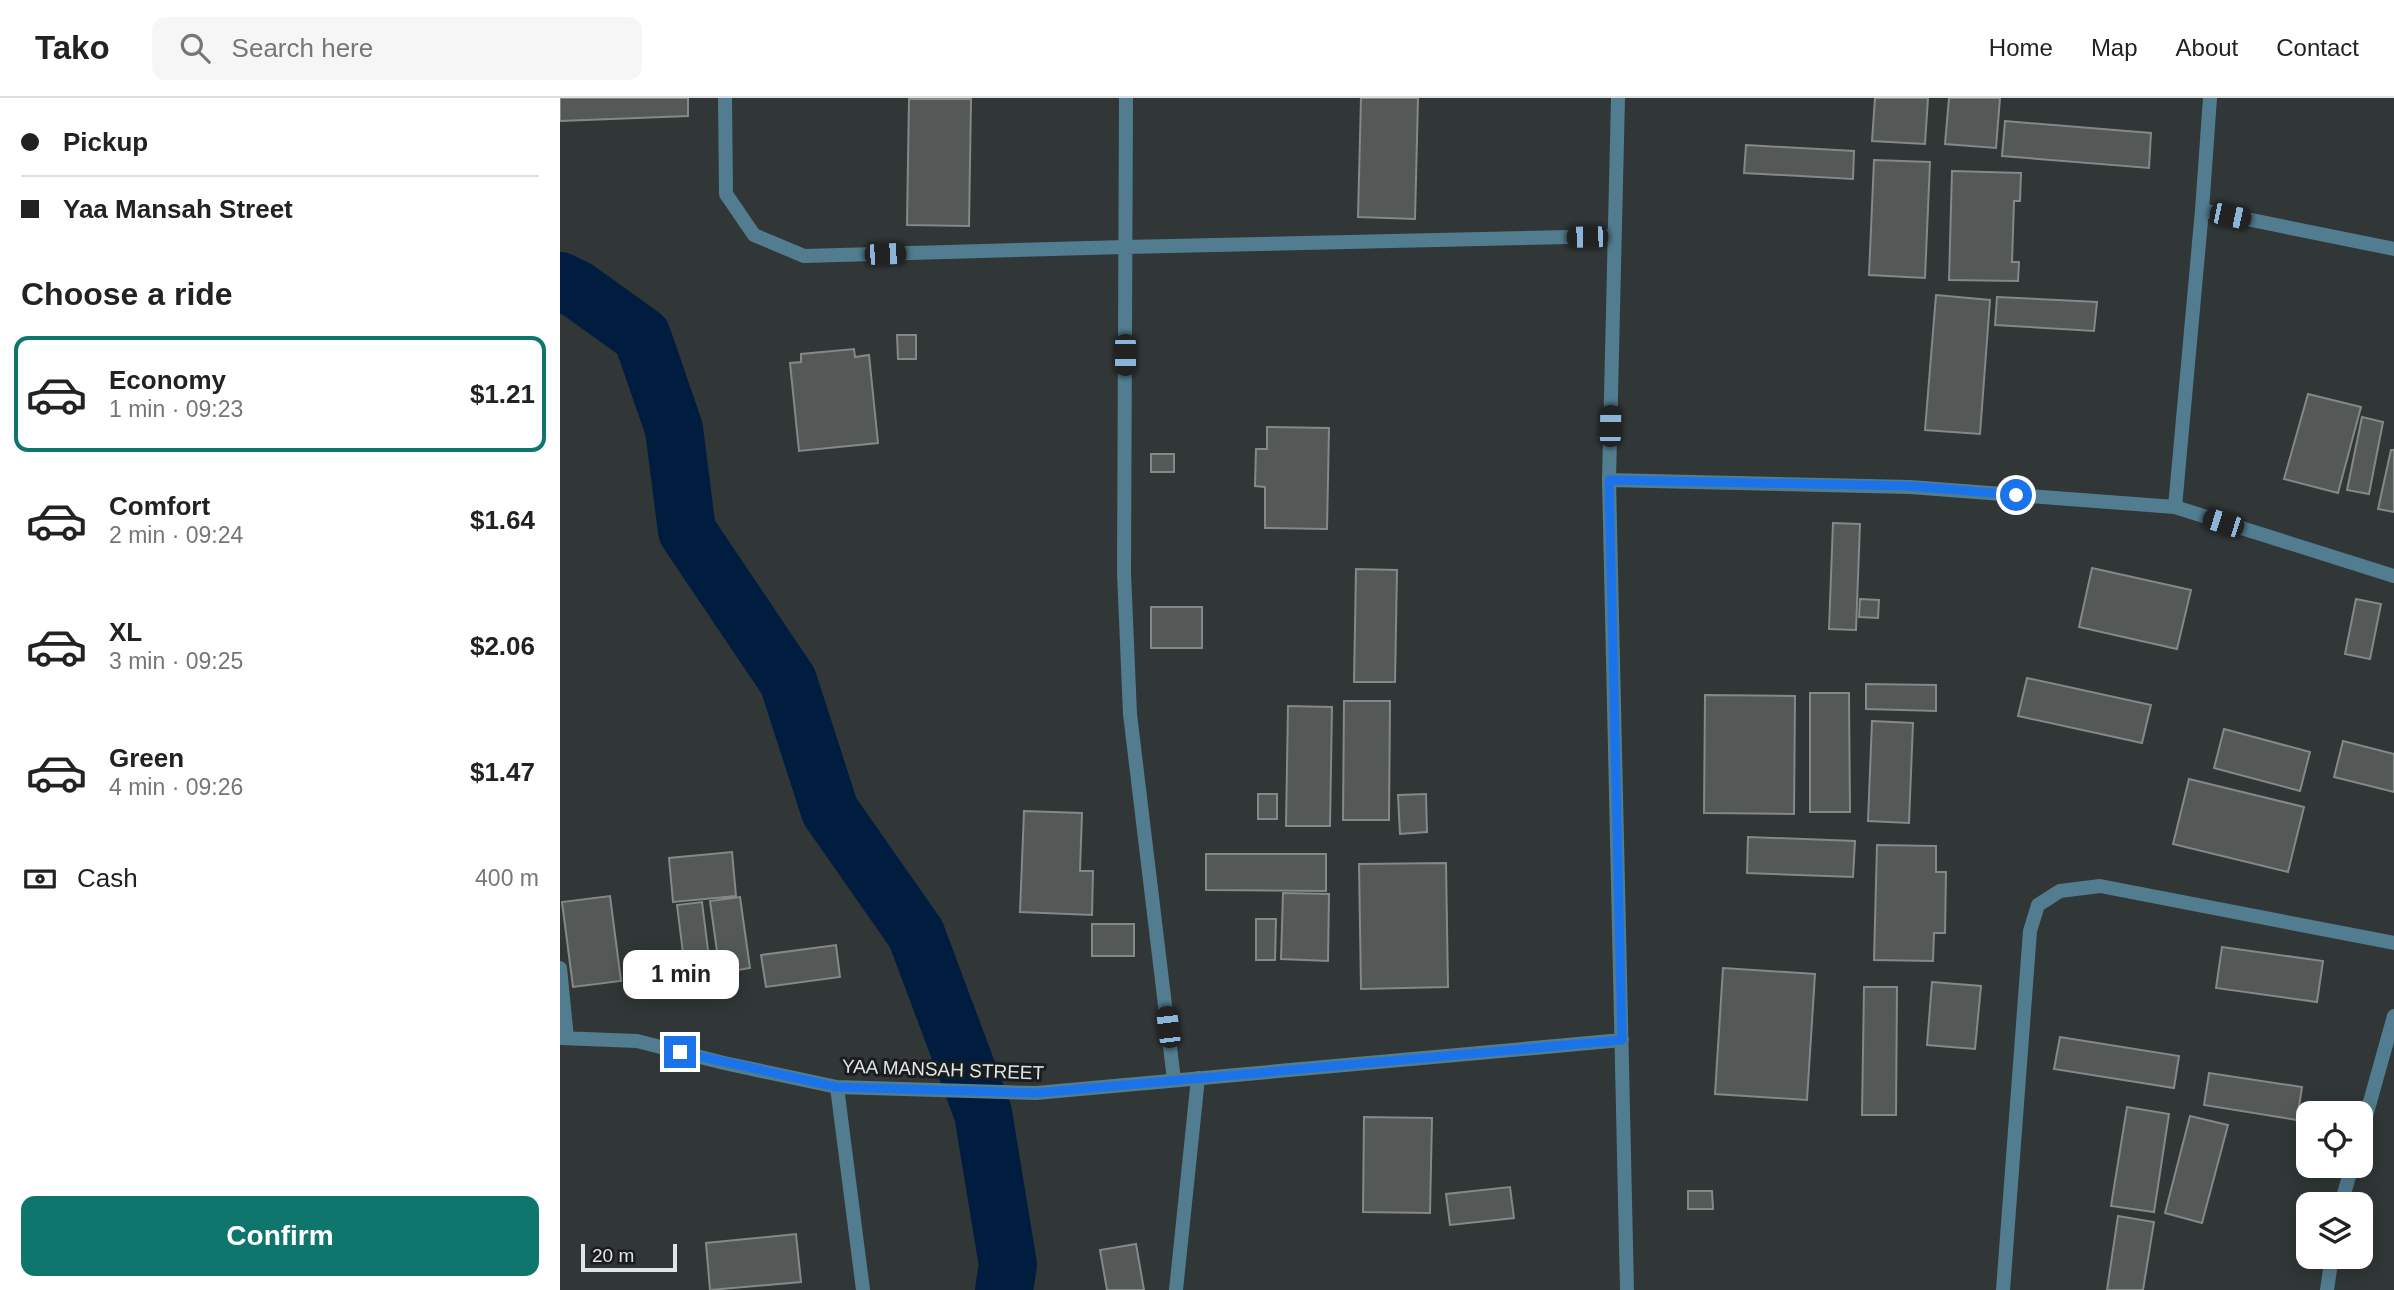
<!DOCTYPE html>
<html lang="en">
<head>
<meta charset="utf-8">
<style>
	:root { --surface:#fff; --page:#f6f6f6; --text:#222; --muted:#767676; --line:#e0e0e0; --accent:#0f766e }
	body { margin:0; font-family:Helvetica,sans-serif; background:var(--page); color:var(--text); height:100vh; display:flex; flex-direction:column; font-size:26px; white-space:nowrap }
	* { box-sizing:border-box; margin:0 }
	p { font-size:23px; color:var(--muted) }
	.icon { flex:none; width:38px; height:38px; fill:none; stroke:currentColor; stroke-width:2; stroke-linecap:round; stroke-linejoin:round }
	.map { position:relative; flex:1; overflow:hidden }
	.panel { display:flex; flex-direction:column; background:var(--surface); width:560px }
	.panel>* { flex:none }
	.banner { display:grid; align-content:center; height:154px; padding:0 21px; background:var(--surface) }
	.fabs { position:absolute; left:1736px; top:1003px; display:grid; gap:14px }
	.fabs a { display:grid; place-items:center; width:77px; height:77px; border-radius:14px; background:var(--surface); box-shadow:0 4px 18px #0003; font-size:35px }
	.scale { position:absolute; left:21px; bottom:18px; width:96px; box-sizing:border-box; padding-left:7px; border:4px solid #e2e5e5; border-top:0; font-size:19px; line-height:24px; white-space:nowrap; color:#e2e5e5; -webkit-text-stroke:5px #1a1d1d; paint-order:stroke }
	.end { position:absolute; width:32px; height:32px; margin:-16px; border:9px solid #1a73e8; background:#fff; box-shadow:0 0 0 4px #fff }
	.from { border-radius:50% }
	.bubble { position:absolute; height:49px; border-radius:14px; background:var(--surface); box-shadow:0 4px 18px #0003; font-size:23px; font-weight:700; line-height:49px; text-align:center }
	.car { position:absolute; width:21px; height:42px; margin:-21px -10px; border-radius:9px; box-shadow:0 0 5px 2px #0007; background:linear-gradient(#222 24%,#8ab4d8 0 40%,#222 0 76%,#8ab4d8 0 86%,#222 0) }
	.banner b { display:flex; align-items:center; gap:24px; height:66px; font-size:26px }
	.banner b+b { border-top:2px solid var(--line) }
	.banner i { width:18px; height:18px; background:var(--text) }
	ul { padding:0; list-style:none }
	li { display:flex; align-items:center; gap:21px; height:116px; margin:0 14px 10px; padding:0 7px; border:4px solid transparent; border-radius:14px }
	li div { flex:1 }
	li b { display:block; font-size:26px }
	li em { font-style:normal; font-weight:700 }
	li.active { border-color:var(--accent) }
	li>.icon { width:63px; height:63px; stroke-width:1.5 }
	h2 { padding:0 21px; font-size:32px; line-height:84px }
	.pay { display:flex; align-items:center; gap:18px; height:77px; padding:0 21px; font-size:26px }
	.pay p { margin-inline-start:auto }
	.primary-button { display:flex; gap:14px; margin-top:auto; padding:14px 21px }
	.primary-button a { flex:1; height:80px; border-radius:14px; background:var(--accent); color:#fff; font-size:28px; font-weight:700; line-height:80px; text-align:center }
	header { display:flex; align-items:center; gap:42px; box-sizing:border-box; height:98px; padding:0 35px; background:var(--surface); border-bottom:2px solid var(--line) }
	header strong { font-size:33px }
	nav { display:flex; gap:38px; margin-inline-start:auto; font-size:24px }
	.search { width:490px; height:63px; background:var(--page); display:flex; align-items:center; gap:18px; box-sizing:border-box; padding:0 24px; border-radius:14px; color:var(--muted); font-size:26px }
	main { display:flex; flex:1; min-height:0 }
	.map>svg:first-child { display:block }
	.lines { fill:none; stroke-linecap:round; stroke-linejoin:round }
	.river { stroke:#001d40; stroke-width:58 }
	.building { fill:#545957; stroke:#838987; stroke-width:2 }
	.minor { stroke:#527d90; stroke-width:14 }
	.route { stroke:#1a73e8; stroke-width:9 }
	.labels { text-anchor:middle; stroke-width:6; stroke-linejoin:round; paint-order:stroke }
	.street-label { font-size:19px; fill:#e2e5e5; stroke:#1a1d1d }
</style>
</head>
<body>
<header>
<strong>Tako</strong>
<div class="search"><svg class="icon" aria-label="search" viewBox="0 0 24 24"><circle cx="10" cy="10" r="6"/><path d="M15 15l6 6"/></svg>Search here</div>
<nav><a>Home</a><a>Map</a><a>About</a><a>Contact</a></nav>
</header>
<main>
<section class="panel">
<div class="banner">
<b><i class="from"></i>Pickup</b>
<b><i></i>Yaa Mansah Street</b>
</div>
<h2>Choose a ride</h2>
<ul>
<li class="active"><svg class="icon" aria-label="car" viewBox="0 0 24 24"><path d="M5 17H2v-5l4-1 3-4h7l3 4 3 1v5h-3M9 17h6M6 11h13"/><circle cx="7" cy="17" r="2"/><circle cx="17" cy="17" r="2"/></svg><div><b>Economy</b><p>1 min · 09:23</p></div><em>$1.21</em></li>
<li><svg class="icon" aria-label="car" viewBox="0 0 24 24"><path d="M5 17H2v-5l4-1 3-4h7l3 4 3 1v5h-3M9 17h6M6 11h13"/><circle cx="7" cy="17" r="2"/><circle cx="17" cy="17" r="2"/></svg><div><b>Comfort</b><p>2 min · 09:24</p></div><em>$1.64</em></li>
<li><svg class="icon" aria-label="car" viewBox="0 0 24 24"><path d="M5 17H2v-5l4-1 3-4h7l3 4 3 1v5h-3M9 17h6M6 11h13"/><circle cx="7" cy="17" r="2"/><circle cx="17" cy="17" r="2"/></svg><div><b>XL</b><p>3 min · 09:25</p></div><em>$2.06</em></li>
<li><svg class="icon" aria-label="car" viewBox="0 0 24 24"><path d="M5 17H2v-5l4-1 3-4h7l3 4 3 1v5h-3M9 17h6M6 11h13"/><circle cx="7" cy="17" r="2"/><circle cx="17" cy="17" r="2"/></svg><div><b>Green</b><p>4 min · 09:26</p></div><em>$1.47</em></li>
</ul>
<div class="pay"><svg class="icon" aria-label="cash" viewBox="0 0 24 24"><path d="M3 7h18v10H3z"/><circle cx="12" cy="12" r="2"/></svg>Cash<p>400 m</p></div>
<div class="primary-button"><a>Confirm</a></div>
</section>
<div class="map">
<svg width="1834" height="1192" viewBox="0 0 1834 1192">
	<rect width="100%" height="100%" fill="#313636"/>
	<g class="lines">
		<path class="river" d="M0,183l18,9 64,46 32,93 13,102 101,150 42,130 86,123 67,179 25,152 -4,25"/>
	</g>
	<path class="building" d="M0,0h128v18l-128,5z
		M801,0h57l-3,121 -57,-2z
		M1315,0h53l-3,46 -53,-3z
		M1389,0h51l-4,50 -51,-4z
		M349,1h62l-2,127 -62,-1z
		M1445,23l146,12 -2,35 -147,-12z
		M1186,47l108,6 -1,28 -109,-6z
		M1314,62l56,2 -5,116 -56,-3z
		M1392,73l69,2 -1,28h-6l-2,61h7l-1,19 -69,-1z
		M1376,197l54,5 -10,134 -55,-4z
		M1437,199l100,5 -3,29 -99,-6z
		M337,237h19v24h-18z
		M294,251l1,8 14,-2 9,88 -79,8 -9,-88 11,-1v-8z
		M1748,296l53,13 -23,86 -54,-14z
		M1802,319l21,5 -14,72 -22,-4z
		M707,329l62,1 -2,101 -62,-1v-41l-10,-1 1,-37h11z
		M1831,352h3v62l-16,-3z
		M591,356h23v18h-23z
		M1273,425l27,1 -4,106 -27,-1z
		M1532,470l99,22 -14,59 -98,-22z
		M796,471l41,1 -2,112h-41z
		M1300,501l19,1 -1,18 -19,-1z
		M1796,501l25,5 -11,55 -25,-5z
		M591,509h51v41h-51z
		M1467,580l124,27 -9,38 -124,-27z
		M1306,586l70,1v26l-70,-2z
		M1250,595h39l1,119h-40z
		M1145,597l90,1 -1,118 -90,-1z
		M784,603h46l-1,119h-46z
		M728,608l44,1 -2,119h-44z
		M1312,623l41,2 -4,100 -41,-2z
		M1664,631l86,23 -10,39 -86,-23z
		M1783,643l51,13v38l-60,-15z
		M1629,681l115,28 -16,65 -115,-28z
		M698,696h19v25h-19z
		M866,696l1,38 -27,2 -2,-39z
		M464,713l58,2 -2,58h13l-1,44 -72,-3z
		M1188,739l107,4 -2,36 -106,-4z
		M1317,747l59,1v26h10l-1,61h-11l-1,28 -59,-1z
		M172,754l4,44 -63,6 -4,-44z
		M646,756h120v37l-120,-1z
		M886,765l2,124 -87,2 -2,-125z
		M723,795l46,1 -1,67 -47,-2z
		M50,798l11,85 -48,6 -11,-85z
		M180,799l10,71 -30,5 -10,-72z
		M142,804l9,72 -25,3 -9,-72z
		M696,821h20l-1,41h-19z
		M532,826h42v32h-42z
		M276,847l4,32 -74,10 -5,-32z
		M1662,849l101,14 -6,41 -101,-14z
		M1163,870l92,6 -8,126 -92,-6z
		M1372,884l49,4 -6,63 -48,-4z
		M1304,889h33l-1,128h-34z
		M1500,939l119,19 -5,32 -120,-19z
		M1649,975l93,14 -5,33 -93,-15z
		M1567,1009l42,7 -15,98 -43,-6z
		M1630,1018l38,9 -26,98 -37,-10z
		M804,1019l68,1 -2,95 -67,-1z
		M950,1089l4,31 -64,7 -4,-31z
		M1128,1093h24l1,18h-25z
		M1558,1118l36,6 -11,68h-36z
		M236,1136l5,48 -91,8 -4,-47z
		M576,1146l8,46h-37l-7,-40z"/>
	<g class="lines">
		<path class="minor" d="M165,0l1,96 28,41 50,21 321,-9 489,-11
			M566,0l-2,475 6,141 44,366
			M1058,0l-9,382 18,810
			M1642,112l192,39
			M1049,382l301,7 265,20 219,69
			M1615,409l27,-297 8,-112
			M0,870l7,70
			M0,940l77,3 87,22 113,24 199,6 586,-53
			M277,989l26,203
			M1801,1036l33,-118
			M1781,1106l11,-38
			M616,1192l22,-212
			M1443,1192l27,-359 8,-26 22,-14 40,-5 294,57
			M1767,1192l5,-34"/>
	</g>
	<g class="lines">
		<path class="route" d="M120,954l157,35 199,6 586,-53 -13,-560 301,6 106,9"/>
	</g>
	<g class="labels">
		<g class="street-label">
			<text transform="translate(383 971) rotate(2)" y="7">YAA MANSAH STREET</text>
		</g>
	</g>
</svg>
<div class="fabs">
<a><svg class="icon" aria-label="locate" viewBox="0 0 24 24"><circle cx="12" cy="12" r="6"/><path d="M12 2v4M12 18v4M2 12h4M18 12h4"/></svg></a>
<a><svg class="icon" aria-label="layers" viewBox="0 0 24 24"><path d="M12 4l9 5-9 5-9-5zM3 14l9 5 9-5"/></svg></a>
</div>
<div class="scale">20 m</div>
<i class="end from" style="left:1456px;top:397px"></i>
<i class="end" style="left:120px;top:954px"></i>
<div class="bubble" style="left:63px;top:852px;width:116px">1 min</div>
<i class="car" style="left:1670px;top:118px;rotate:102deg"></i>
<i class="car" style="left:1027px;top:139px;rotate:269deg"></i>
<i class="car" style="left:325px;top:156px;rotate:88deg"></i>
<i class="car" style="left:565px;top:257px;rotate:180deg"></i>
<i class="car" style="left:1050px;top:328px;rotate:1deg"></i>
<i class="car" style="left:1663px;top:425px;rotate:288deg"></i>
<i class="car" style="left:608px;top:929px;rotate:353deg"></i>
</div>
</main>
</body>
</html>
